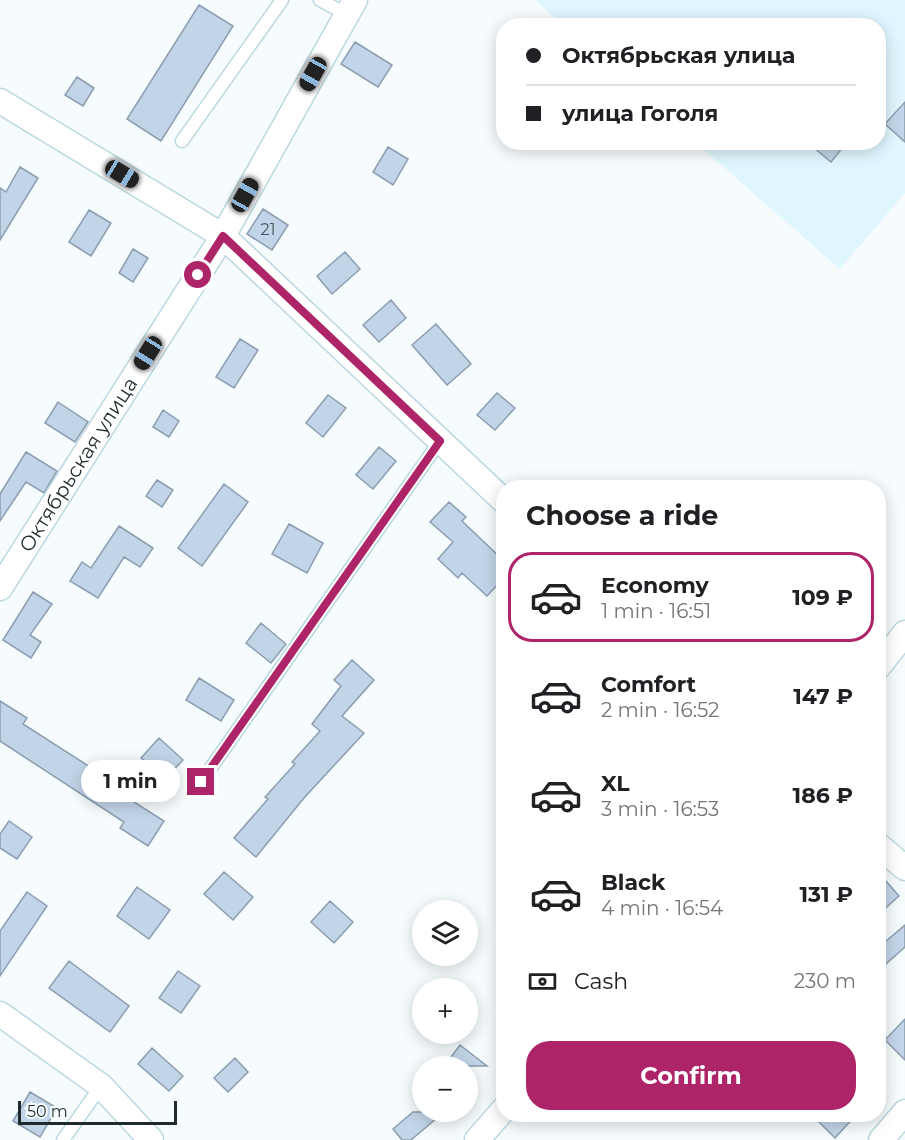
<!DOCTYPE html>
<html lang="en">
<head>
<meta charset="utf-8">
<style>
	:root { --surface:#fff; --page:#f6f6f6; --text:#202124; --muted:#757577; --line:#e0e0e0; --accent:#ad2468 }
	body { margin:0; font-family:Montserrat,sans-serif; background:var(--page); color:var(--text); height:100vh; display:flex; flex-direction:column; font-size:22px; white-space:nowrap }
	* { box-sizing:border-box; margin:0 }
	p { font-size:20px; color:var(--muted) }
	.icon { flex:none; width:33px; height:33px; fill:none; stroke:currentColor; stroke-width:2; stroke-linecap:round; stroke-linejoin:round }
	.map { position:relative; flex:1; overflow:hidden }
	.sheet { position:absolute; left:496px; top:480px; width:390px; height:642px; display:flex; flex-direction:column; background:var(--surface); border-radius:24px; box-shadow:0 3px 15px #0003 }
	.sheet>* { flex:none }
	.hud { position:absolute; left:496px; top:18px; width:390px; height:132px; border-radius:24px; box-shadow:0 3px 15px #0003; display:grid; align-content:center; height:132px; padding:0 30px; background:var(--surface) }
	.controls { position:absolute; left:412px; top:900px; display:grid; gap:12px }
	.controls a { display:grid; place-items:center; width:66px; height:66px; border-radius:50%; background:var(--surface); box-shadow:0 3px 15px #0003; font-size:30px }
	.scale { position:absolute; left:18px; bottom:15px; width:159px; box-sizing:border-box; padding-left:6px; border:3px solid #1f2a2d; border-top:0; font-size:16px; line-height:21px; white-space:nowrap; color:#1f2a2d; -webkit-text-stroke:4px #f6fcfe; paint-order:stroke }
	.end { position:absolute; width:27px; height:27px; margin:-14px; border:8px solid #ad2468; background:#fff; box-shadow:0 0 0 3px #fff }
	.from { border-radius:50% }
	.bubble { position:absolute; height:42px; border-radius:21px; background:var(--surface); box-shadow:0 3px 15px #0003; font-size:20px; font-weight:700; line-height:42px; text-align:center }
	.car { position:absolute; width:18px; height:36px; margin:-18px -9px; border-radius:8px; box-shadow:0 0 4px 2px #0007; background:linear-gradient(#222 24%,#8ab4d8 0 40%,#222 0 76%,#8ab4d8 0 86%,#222 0) }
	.hud b { display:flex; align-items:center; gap:21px; height:57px; font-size:22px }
	.hud b+b { border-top:2px solid var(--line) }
	.hud i { width:15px; height:15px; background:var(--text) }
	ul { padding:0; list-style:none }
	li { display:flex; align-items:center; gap:18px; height:90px; margin:0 12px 9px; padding:0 18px; border:3px solid transparent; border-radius:24px }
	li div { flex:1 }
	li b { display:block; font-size:22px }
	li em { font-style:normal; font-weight:700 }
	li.active { border-color:var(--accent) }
	li>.icon { width:54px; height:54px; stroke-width:1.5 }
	h2 { padding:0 30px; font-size:27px; line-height:72px }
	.pay { display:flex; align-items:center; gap:15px; height:66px; padding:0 30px; font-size:22px }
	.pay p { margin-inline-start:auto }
	.action { display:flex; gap:12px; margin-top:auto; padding:12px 30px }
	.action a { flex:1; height:69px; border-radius:24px; background:var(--accent); color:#fff; font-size:24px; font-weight:700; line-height:69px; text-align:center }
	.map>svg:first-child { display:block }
	.built { fill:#e0f6fe }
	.building { fill:#c2d5e8; stroke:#8b9daf; stroke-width:1.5 }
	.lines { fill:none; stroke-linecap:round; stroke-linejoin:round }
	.service-casing { stroke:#bbd7e1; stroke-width:15 }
	.minor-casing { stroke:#bbd7e1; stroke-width:27 }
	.service { stroke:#fff; stroke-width:12 }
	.minor { stroke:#fff; stroke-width:24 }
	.route { stroke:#ad2468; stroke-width:8 }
	.labels { text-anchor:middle; stroke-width:4.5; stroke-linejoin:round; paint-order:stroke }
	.number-label { font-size:16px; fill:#48555c }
	.street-label { font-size:20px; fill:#1f2a2d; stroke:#f6fcfe }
</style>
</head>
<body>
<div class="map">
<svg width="905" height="1140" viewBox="0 0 905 1140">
	<rect width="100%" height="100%" fill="#f6fcfe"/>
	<path class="built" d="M535,0h370v193l-65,76 -144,-126 183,-1v-116l-316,-1z"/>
	<path class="building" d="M199,5l34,21 -72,115 -34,-22z
		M355,42l37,23 -14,22 -37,-23z
		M77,77l17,11 -11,18 -18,-11z
		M905,102v40l-20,-18z
		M807,142h40l-16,20z
		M388,147l20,12 -15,26 -20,-13z
		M20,167l18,11 -38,62v-52l6,4z
		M263,209l25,16 -16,25 -25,-16z
		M89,210l22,13 -20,33 -22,-14z
		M133,249l15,9 -15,24 -14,-9z
		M345,252l15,17 -28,25 -15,-18z
		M391,300l15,18 -27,24 -16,-17z
		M436,324l35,40 -24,21 -35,-40z
		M240,339l18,11 -24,38 -18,-11z
		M497,393l18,15 -20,22 -18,-15z
		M328,395l18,13 -23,29 -17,-14z
		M58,402l30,20 -13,20 -30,-19z
		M163,410l16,11 -10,16 -16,-10z
		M379,447l17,14 -23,28 -17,-14z
		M26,452l31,19 -13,22 -18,-11 -26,39v-27z
		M157,480l16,10 -11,17 -16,-11z
		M224,484l24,18 -46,64 -24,-18z
		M449,502l17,15 -4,4 42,40v17l-17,18 -25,-23 -4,5 -20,-19 15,-17 -23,-20z
		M289,524l34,19 -16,30 -35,-19z
		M119,526l34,22 -13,19 -16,-10 -26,41 -28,-17 12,-19 9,6z
		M33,592l19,12 -22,31 11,7 -10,16 -28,-18z
		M261,623l25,21 -15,19 -25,-20z
		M352,660l22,20 -32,36 22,17 -60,65 -48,59 -22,-19 34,-39 -3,-2 30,-33 -3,-2 28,-31 -8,-7 29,-38 -7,-6z
		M199,678l35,22 -13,21 -35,-21z
		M0,701l27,17 -4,6 92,59 -3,5 52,33 -16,25 -28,-18 4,-6 -124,-81z
		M159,738l24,22 -18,19 -24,-21z
		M9,821l23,16 -15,22 -17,-11v-14z
		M224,872l29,25 -20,23 -29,-26z
		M879,873l20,23 -20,18z
		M137,887l33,23 -21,29 -32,-23z
		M27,892l20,14 -47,70v-45z
		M330,901l23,21 -19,21 -23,-21z
		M905,925v22l-26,23v-23z
		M69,961l60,45 -19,26 -61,-44z
		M178,971l22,15 -19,27 -22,-15z
		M905,1019v41l-20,-20z
		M460,1045l27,21h-43z
		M152,1048l31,28 -14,15 -31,-27z
		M235,1058l13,14 -20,20 -14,-14z
		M30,1092l27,16 -17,29 -27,-16z
		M413,1112h31l-33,28h-9l-9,-11z
		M811,1114h46l-22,24z"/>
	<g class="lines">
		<defs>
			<path id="service" d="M320,0l26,14
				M182,141l100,-141
				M201,782l239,-341
				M63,1140l38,-54"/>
			<g id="minor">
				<path d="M0,101l223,135 281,265"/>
				<path id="s1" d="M0,588l223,-352 132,-236"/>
				<path d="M879,666l26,-33"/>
				<path d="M879,846l26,22"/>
				<path d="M0,1014l101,72 50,54"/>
				<path d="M477,1140l27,-31"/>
				<path d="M881,1140l24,-28"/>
			</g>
		</defs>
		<use href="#service" class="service-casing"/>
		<use href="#minor" class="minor-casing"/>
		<use href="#service" class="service"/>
		<use href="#minor" class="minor"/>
	</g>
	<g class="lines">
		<path class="route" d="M198,275l25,-39 217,205 -239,341"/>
	</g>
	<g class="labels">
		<g class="number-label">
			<text x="268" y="235">21</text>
		</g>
		<g class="street-label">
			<text dy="7" stroke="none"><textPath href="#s1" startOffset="146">Октябрьская улица</textPath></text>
		</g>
	</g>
</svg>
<div class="controls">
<a><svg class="icon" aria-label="layers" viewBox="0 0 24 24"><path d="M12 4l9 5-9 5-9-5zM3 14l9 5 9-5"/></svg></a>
<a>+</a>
<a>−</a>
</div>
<div class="scale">50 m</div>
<i class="end from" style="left:198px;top:275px"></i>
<i class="end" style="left:201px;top:782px"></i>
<div class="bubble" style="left:81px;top:760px;width:99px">1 min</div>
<i class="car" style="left:313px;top:74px;rotate:209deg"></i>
<i class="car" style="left:122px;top:174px;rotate:121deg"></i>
<i class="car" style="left:245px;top:195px;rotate:29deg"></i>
<i class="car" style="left:148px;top:353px;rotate:212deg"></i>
<div class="hud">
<b><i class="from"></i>Октябрьская улица</b>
<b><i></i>улица Гоголя</b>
</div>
<section class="sheet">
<h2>Choose a ride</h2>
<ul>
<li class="active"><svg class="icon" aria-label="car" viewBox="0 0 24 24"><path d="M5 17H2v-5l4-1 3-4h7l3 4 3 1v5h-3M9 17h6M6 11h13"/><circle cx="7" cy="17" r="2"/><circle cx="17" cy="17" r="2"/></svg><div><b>Economy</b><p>1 min · 16:51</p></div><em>109 ₽</em></li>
<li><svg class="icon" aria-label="car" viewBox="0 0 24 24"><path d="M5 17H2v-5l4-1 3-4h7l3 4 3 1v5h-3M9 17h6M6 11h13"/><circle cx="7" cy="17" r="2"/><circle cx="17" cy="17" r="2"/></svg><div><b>Comfort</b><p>2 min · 16:52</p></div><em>147 ₽</em></li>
<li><svg class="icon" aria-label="car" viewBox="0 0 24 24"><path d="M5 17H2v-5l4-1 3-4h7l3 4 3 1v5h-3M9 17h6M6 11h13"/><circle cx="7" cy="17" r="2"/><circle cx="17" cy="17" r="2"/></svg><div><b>XL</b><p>3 min · 16:53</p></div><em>186 ₽</em></li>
<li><svg class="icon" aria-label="car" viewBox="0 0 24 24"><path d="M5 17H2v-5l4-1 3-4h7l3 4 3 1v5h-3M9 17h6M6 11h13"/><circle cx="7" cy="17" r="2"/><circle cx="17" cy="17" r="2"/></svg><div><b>Black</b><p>4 min · 16:54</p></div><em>131 ₽</em></li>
</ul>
<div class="pay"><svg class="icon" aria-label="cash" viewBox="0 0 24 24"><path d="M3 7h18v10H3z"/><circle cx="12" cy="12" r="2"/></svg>Cash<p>230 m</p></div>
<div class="action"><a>Confirm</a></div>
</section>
</div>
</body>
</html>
